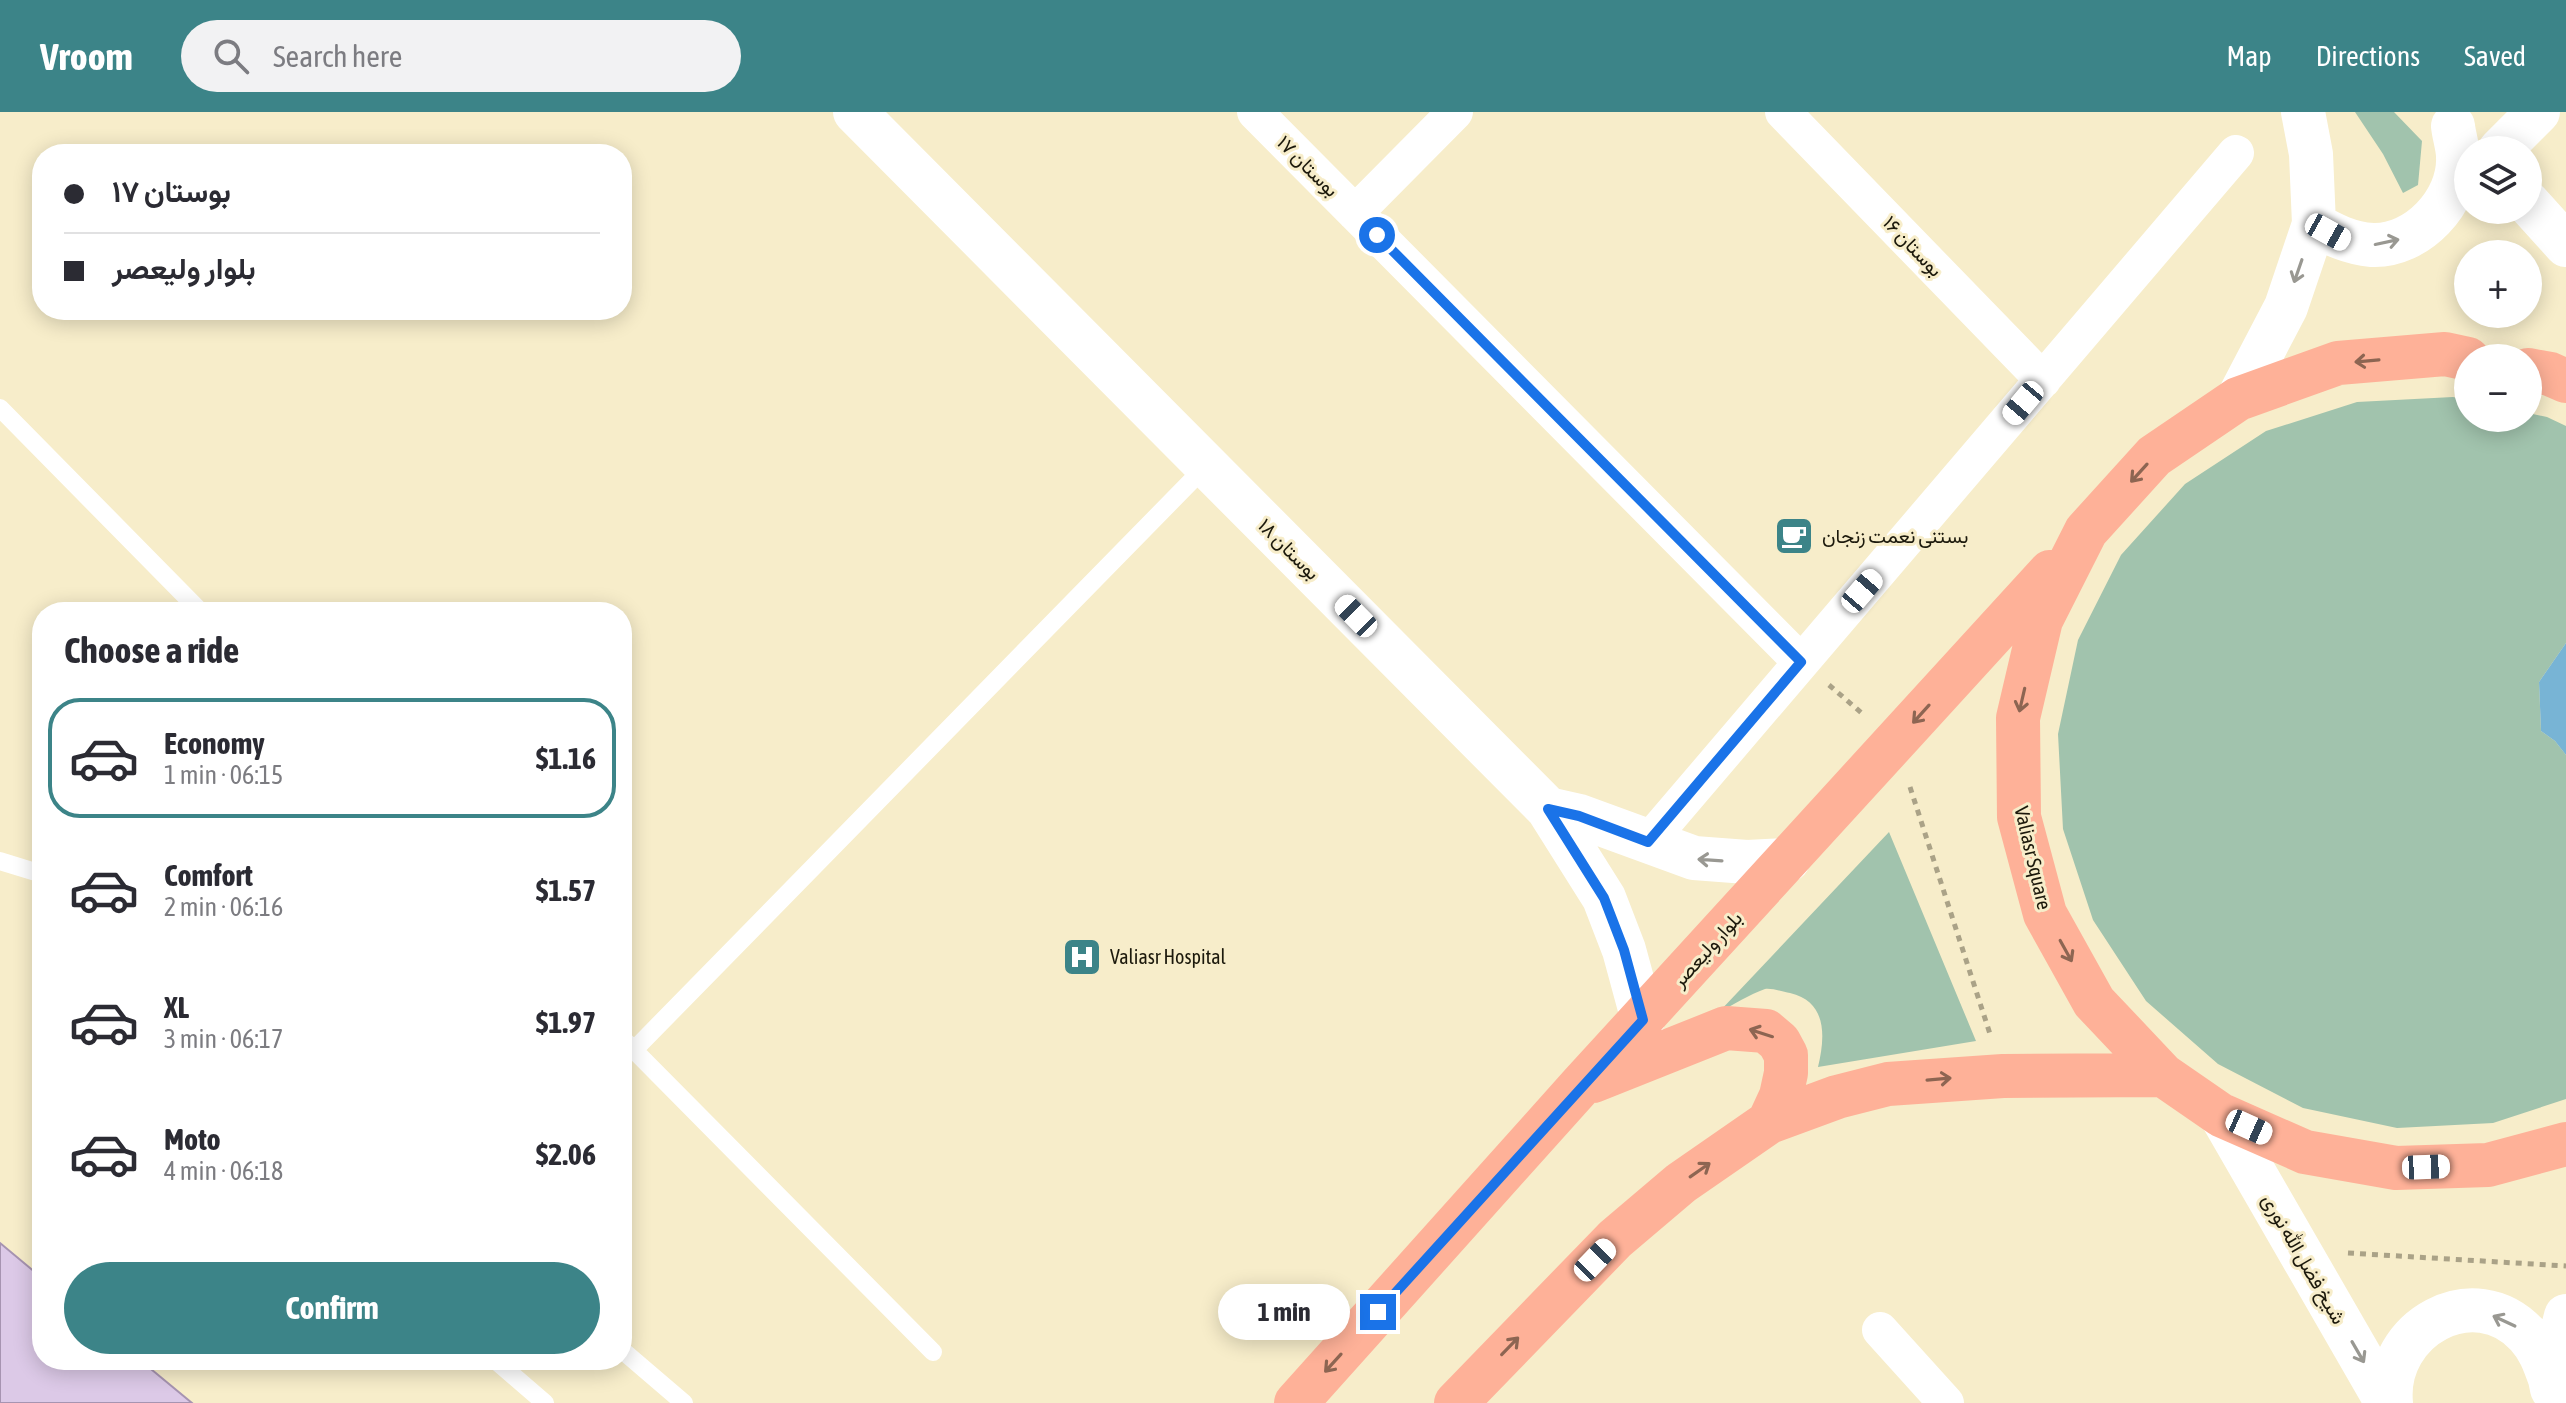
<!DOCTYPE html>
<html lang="en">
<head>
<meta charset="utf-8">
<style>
	:root { --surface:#fff; --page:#f2f2f3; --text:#2b2b33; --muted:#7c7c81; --line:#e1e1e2; --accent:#3c8488 }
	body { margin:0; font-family:"Asap Condensed",Vazirmatn,sans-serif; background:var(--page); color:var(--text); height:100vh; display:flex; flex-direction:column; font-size:30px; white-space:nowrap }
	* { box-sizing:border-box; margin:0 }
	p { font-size:26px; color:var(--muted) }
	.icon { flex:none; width:44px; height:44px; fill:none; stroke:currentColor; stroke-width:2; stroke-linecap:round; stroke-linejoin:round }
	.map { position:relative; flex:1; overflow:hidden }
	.panel { position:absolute; left:32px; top:490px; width:600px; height:768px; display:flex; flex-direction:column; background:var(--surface); border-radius:32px; box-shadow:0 4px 20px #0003 }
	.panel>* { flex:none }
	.hud { position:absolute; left:32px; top:32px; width:600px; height:176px; border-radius:32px; box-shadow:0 4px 20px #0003; display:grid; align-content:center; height:176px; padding:0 32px; background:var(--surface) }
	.controls { position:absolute; left:2454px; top:24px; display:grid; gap:16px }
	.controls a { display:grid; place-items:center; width:88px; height:88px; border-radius:50%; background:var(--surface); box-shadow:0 4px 20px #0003; font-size:40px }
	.end { position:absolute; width:36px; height:36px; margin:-18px; border:10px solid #1a73e8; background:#fff; box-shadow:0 0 0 4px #fff }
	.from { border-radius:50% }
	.bubble { position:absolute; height:56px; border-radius:28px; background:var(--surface); box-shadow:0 4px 20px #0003; font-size:26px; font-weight:700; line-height:56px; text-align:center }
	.car { position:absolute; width:24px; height:48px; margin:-24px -12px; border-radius:10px; box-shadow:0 0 6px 2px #0007; background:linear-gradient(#fff 24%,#345 0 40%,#fff 0 76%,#345 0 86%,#fff 0) }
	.hud b { display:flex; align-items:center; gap:28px; height:76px; font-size:30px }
	.hud b+b { border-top:2px solid var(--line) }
	.hud i { width:20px; height:20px; background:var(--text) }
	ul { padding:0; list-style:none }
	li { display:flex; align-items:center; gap:24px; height:120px; margin:0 16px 12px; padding:0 16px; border:4px solid transparent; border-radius:32px }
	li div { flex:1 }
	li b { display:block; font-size:30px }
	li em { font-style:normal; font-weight:700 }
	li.current { border-color:var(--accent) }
	li>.icon { width:72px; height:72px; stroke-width:1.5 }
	h2 { padding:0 32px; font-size:36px; line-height:96px }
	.action { display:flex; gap:16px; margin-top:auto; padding:16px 32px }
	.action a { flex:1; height:92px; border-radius:48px; background:var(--accent); color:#fff; font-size:32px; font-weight:700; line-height:92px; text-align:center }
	header { display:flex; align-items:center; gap:48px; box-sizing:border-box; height:112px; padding:0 40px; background:var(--accent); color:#fff }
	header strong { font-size:38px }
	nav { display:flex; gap:44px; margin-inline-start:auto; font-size:28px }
	.search { width:560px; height:72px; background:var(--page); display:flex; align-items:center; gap:20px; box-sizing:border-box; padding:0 28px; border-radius:44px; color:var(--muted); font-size:30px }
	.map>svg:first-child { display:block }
	.green { fill:#a1c3ad }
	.water { fill:#78b4d5 }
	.building { fill:#dcc9e7; stroke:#a794b1; stroke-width:2 }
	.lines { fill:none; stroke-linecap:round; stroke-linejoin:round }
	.path { stroke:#aaa287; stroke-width:5; stroke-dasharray:6 6; stroke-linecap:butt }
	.service { stroke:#fff; stroke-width:18 }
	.minor { stroke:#fff; stroke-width:36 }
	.tertiary { stroke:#fff; stroke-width:44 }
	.secondary { stroke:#fff; stroke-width:44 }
	.primary { stroke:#feb198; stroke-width:44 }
	.oneway { stroke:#999892 }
	.oneway2 { stroke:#8d6552 }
	.route { stroke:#1a73e8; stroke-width:10 }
	.labels { text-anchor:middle; stroke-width:6; stroke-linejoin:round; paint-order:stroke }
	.street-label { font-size:20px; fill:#1c190c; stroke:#f7edca }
	.poi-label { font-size:20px; fill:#1c190c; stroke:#f7edca; text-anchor:start }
</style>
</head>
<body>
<header>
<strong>Vroom</strong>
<div class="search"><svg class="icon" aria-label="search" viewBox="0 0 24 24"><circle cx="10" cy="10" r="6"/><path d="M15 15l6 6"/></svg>Search here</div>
<nav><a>Map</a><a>Directions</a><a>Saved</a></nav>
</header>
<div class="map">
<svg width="2566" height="1291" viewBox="0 0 2566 1291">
	<rect width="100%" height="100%" fill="#f7edca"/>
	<path class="green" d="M2355,0h39l28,29 -4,44 -15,8 -20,-39z
		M2453,285l15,3v18h60v-5l19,4 19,9v217l-27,39 2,49 14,10 11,14v344l-73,24 -96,5 -94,-20 -85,-44 -72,-63 -53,-81 -30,-91 -5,-95 20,-94 43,-85 64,-71 81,-53 91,-29z
		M1889,720l87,209 -158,26c7,-29 10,-65 -28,-74 -7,-1 -18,-5 -25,-4 -15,5 -32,16 -46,23z"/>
	<path class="water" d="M2566,531v112l-11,-14 -14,-10 -2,-49z"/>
	<path class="building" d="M0,1131l42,35v82h98l52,43h-192z"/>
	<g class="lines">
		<path class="path" d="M1829,573l35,30
			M1910,675l81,250
			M2348,1141l218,13"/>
		<path class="service" d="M0,296l201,204
			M0,749l42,13
			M622,926l311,314
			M634,938l572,-584
			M622,1238l62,53
			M495,1248l50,43"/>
		<path class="minor" d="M1255,0l546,550
			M1783,0l260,268
			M1355,101l100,-101
			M1648,730l588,-689
			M1880,1218l66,73"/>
		<path class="tertiary" d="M855,0l693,697 56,89 20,52 19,70
			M2500,38l38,-38
			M1548,697l31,7 115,42 53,4 41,-2"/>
		<path class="secondary" d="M2528,91l38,42
			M2314,112c19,11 35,19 58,21 45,2 88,-44 86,-88 0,-10 -4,-21 -5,-31
			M2238,287l48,-92 28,-83 -3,-70 -8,-42
			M2221,1003l166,288
			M2552,1277l-2,-10 16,-63
			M2391,1291c-7,-75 83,-125 136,-68 12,13 17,27 23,44"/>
		<path class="primary" d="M2468,247l-23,-5 -107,9 -100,36 -84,57 -68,75 -45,89 -23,98 1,99 26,97 49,88 69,73 58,40 84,37 91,16 92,-3 78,-21
			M2528,258l22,4 16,7
			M1593,969l133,-53 40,3 13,11 7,13v18l-5,23 -12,26
			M1296,1291l285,-318 469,-513
			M1456,1291l159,-164 66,-56 88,-61 68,-25 51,-13 115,-8 160,-1"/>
	</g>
	<defs><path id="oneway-shaft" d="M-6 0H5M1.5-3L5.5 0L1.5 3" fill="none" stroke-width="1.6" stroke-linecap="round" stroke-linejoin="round" transform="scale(2)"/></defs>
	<g class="oneway">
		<use href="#oneway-shaft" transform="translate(2387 130) rotate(-12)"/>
		<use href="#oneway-shaft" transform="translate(2298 159) rotate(109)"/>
		<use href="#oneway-shaft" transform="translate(1710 748) rotate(-176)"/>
		<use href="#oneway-shaft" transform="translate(2504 1209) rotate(-155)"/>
		<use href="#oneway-shaft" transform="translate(2358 1240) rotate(60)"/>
	</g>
	<g class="oneway2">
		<use href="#oneway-shaft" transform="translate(2367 249) rotate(175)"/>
		<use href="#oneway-shaft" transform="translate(2139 361) rotate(132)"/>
		<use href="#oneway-shaft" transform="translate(2022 588) rotate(103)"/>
		<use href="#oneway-shaft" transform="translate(1921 602) rotate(132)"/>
		<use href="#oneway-shaft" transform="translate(2066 839) rotate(61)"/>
		<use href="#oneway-shaft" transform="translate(1761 921) rotate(-162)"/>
		<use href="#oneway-shaft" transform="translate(1939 967) rotate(-5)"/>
		<use href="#oneway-shaft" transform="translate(1700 1058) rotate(-35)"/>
		<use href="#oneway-shaft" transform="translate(1510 1234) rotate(-46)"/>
		<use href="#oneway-shaft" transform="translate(1333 1251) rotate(132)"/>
	</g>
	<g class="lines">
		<path class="route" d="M1377,123l424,427 -153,180 -69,-26 -31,-7 56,89 20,52 19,70 -265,292"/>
	</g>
	<defs>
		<symbol id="cafe-square" viewBox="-11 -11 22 22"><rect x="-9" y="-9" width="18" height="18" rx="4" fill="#3c8488" stroke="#f7edca"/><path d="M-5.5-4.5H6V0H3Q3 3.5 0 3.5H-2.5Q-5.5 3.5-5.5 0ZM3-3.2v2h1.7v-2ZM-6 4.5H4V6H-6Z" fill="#fff"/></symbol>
		<symbol id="hospital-square" viewBox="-11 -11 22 22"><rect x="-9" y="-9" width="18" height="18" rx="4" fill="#3c8488" stroke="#f7edca"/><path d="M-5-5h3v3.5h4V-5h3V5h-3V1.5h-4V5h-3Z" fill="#fff"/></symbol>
	</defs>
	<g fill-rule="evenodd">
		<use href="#cafe-square" x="1772" y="402" width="44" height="44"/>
		<use href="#hospital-square" x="1060" y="823" width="44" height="44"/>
	</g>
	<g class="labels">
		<g class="street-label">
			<text transform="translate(1308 54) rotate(45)" y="7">بوستان ۱۷</text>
			<text transform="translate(1913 134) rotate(46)" y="7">بوستان ۱۶</text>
			<text transform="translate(1289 437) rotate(45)" y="7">بوستان ۱۸</text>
			<text transform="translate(2033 746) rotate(77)" y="7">Valiasr Square</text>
			<text transform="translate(1707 837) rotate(-48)" y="7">بلوار ولیعصر</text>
			<text transform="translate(2304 1147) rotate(60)" y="7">شیخ فضل الله نوری</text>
		</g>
		<g class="poi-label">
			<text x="1822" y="431">بستنی نعمت زنجان</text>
			<text x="1110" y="852">Valiasr Hospital</text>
		</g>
	</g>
</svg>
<div class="controls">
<a><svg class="icon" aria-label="layers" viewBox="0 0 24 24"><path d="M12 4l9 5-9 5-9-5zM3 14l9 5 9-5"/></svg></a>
<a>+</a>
<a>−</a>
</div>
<i class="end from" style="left:1377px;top:123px"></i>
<i class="end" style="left:1378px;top:1200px"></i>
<div class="bubble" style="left:1218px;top:1172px;width:132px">1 min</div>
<i class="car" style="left:2328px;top:120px;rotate:119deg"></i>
<i class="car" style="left:2023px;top:291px;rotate:220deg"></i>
<i class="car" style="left:1862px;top:479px;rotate:41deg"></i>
<i class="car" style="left:1356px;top:504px;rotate:315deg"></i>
<i class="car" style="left:2249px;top:1015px;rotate:114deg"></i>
<i class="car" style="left:2426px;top:1055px;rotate:88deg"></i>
<i class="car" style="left:1595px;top:1148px;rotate:44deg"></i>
<div class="hud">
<b><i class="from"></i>بوستان ۱۷</b>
<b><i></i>بلوار ولیعصر</b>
</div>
<section class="panel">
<h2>Choose a ride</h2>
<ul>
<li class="current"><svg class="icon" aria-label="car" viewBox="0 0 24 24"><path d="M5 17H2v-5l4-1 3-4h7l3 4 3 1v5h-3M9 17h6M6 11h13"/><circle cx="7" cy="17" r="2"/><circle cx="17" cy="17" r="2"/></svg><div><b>Economy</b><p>1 min · 06:15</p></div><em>$1.16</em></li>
<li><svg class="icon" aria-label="car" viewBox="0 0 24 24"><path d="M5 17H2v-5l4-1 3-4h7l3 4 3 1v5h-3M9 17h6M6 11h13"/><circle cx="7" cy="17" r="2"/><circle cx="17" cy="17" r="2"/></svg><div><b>Comfort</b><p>2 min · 06:16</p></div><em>$1.57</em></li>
<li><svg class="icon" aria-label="car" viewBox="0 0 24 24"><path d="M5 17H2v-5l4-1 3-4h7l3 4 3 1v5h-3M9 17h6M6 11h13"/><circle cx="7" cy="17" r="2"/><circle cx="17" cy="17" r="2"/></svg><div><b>XL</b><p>3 min · 06:17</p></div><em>$1.97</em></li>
<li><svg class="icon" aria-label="car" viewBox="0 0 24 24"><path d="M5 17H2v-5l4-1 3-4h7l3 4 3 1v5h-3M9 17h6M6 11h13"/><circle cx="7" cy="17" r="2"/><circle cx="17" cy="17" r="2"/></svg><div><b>Moto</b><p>4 min · 06:18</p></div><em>$2.06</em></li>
</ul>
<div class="action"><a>Confirm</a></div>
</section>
</div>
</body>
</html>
